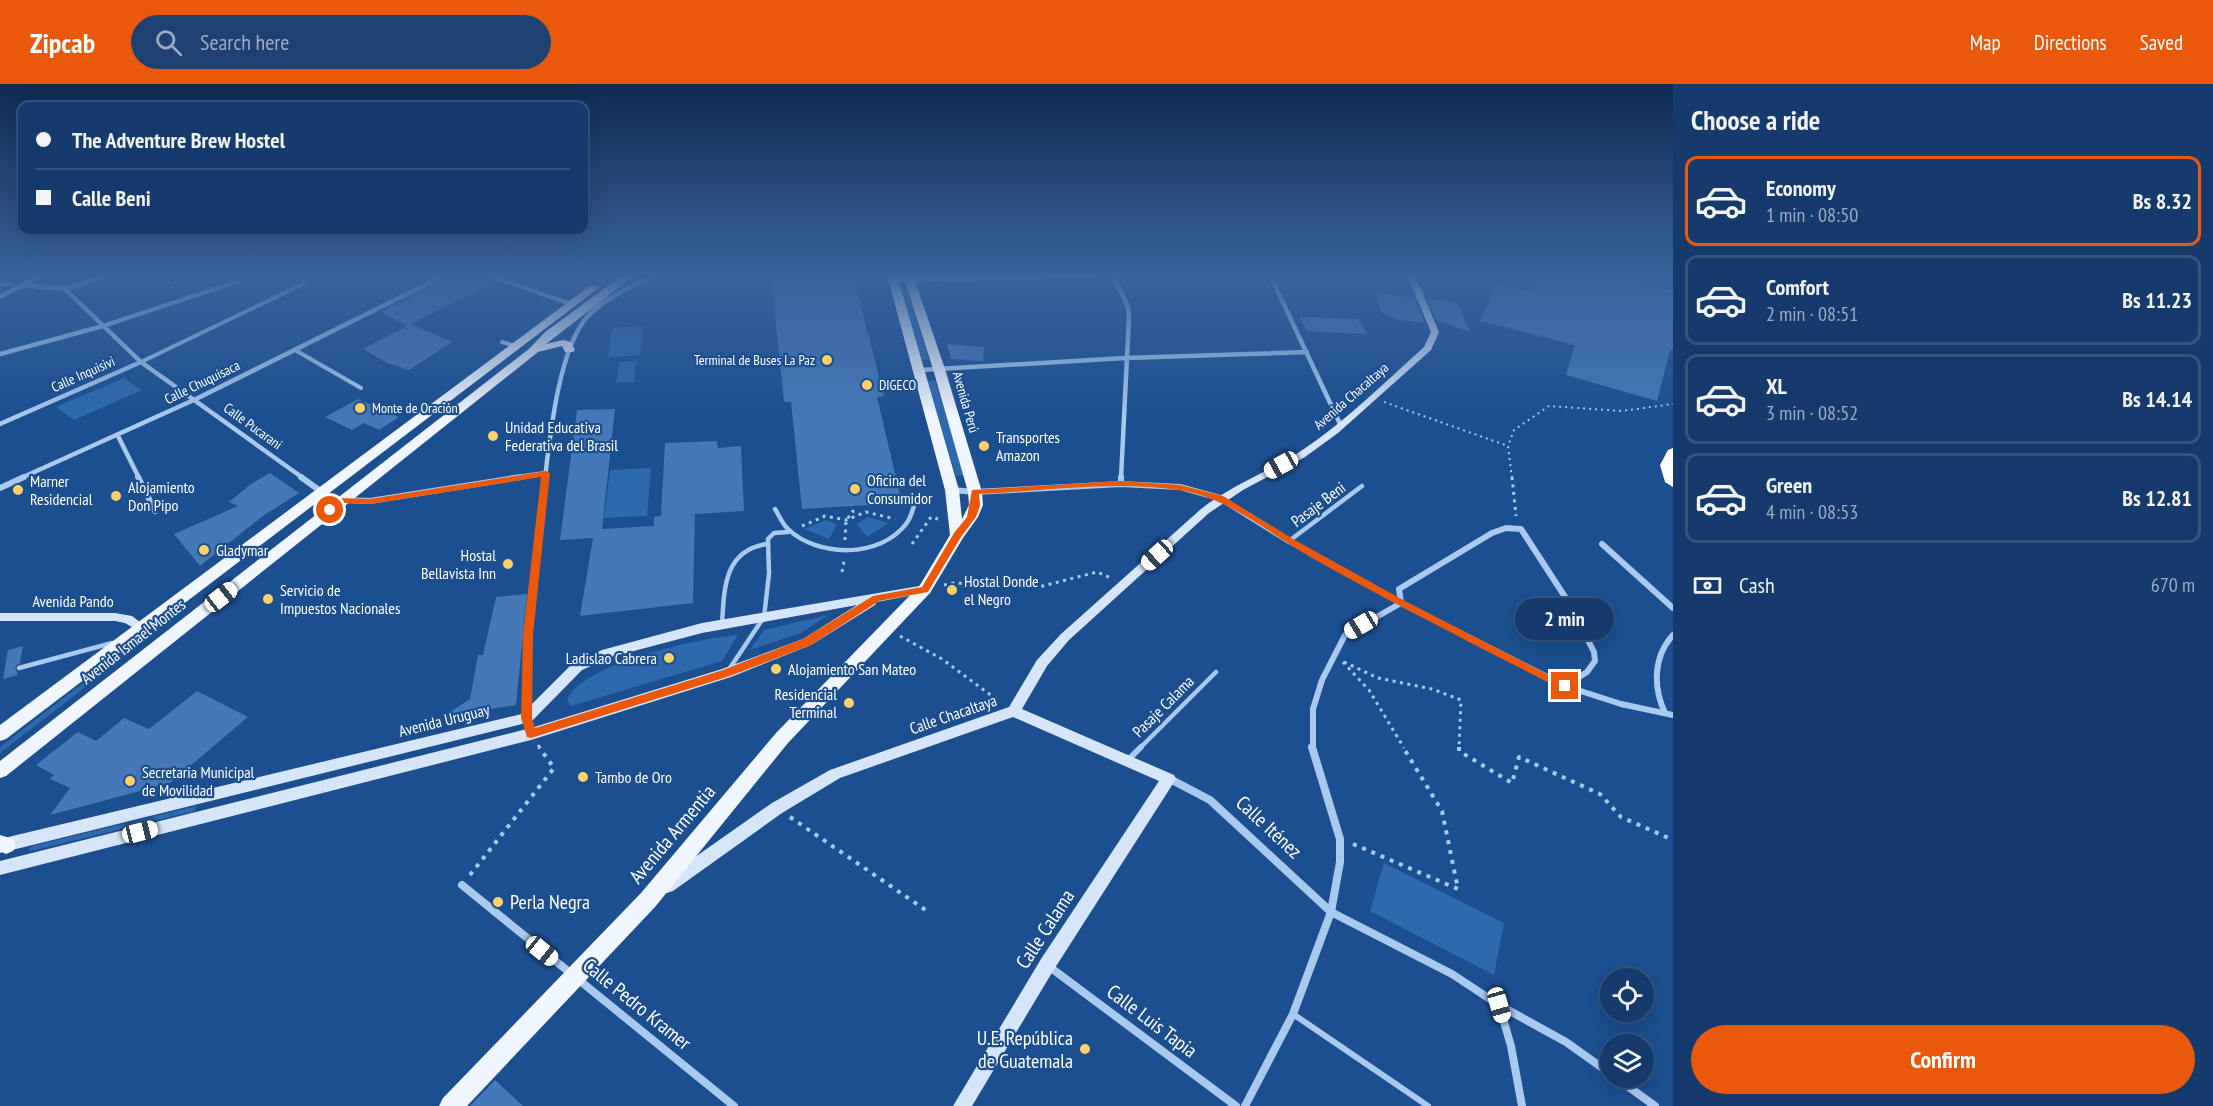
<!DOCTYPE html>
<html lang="en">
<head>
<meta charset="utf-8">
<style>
	:root { --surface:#143b6b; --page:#1d4271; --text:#f1f3f6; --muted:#9dadc1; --line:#33557e; --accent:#ea580c }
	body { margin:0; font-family:"PT Sans Narrow",sans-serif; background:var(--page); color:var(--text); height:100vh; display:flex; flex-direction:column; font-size:22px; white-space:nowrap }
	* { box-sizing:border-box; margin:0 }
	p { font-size:20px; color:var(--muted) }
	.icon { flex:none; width:33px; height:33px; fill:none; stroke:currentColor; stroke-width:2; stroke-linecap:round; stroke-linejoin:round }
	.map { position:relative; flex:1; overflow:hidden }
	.drawer { display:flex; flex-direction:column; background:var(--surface); width:540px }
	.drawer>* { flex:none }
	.hud { position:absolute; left:18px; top:18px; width:570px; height:132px; border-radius:12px; box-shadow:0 6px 24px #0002,0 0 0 2px var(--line); display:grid; align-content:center; height:132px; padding:0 18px; background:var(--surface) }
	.fabs { position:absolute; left:1600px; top:884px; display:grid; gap:12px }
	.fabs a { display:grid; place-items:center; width:54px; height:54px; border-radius:50%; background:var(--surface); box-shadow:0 6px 24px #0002,0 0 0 2px var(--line); font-size:30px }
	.end { position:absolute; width:27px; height:27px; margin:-14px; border:8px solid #ea580c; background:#fff; box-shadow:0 0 0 3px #fff }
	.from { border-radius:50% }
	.bubble { position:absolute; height:42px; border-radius:21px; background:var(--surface); box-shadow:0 6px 24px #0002,0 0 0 2px var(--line); font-size:20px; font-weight:700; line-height:42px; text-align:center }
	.car { position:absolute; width:18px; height:36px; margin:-18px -9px; border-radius:8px; box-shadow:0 0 4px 2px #0007; background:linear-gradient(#fff 24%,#345 0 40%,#fff 0 76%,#345 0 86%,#fff 0) }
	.hud b { display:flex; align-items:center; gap:21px; height:57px; font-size:22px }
	.hud b+b { border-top:2px solid var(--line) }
	.hud i { width:15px; height:15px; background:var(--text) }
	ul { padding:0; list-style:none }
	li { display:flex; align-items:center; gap:18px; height:90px; margin:0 12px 9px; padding:0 6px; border:3px solid var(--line); border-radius:12px }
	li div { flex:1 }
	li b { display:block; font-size:22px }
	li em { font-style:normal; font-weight:700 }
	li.on { border-color:var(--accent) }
	li>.icon { width:54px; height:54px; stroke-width:1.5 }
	h2 { padding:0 18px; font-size:27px; line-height:72px }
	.pay { display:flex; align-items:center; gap:15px; height:66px; padding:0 18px; font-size:22px }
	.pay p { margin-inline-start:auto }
	.action { display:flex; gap:12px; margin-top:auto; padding:12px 18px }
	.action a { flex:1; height:69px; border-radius:36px; background:var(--accent); color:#fff; font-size:24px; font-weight:700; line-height:69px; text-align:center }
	header { display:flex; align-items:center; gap:36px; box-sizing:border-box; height:84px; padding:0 30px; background:var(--accent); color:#fff }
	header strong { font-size:28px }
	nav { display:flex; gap:33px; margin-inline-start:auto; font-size:21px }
	.search { width:420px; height:54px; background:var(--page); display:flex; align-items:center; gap:15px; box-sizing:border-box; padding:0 21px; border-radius:33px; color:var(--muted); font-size:22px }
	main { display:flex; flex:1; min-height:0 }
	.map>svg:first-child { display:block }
	.green { fill:#2e69ad }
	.building { fill:#4478b7 }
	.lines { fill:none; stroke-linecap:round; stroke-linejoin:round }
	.path-far2 { stroke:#a9c9ee; stroke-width:2; stroke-dasharray:2 4; stroke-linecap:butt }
	.path-far1 { stroke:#a9c9ee; stroke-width:3; stroke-dasharray:3 4.5; stroke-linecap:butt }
	.path { stroke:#a9c9ee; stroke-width:4; stroke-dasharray:4 6; stroke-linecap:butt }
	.lane-far2 { stroke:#a9c9ee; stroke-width:4 }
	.lane-far1 { stroke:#a9c9ee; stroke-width:4.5 }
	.lane { stroke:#a9c9ee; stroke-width:6 }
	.street-far2 { stroke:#a9c9ee; stroke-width:4.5 }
	.street-far1 { stroke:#a9c9ee; stroke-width:6 }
	.street { stroke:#a9c9ee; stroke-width:8 }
	.secondary { fill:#d6e6fa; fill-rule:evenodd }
	.primary { fill:#f0f6ff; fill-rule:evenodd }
	.highway { fill:#fff; fill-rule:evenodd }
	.route { fill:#ea580c }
	.poi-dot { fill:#ffd166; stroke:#1b4f8f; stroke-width:2 }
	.labels { text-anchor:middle; stroke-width:4.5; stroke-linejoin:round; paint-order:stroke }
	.far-poi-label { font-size:14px; fill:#fff; stroke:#1b4f8f; text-anchor:start }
	.far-street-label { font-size:14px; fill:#fff; stroke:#1b4f8f }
	.poi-label { font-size:16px; fill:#fff; stroke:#1b4f8f; text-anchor:start }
	.street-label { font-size:16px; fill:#fff; stroke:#1b4f8f }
	.near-street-label { font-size:20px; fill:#fff; stroke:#1b4f8f }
	.near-poi-label { font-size:20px; fill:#fff; stroke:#1b4f8f; text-anchor:start }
</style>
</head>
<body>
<header>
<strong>Zipcab</strong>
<div class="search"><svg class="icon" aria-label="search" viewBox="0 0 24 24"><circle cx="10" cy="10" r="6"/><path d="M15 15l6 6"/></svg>Search here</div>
<nav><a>Map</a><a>Directions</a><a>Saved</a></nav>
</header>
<main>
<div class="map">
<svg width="1673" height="1022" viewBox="0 0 1673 1022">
	<rect width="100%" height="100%" fill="#1b4f8f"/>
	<path class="green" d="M906,204l23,71 -8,1 -22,-71z
		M643,242l-3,29 -32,2 4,-29z
		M636,277l-2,21 -18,1 3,-21z
		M124,294l18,12 -68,30 -18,-13z
		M935,296l30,95 -9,1 -29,-95z
		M651,384l-4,48 -43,2 6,-48z
		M868,433l21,6 -22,14 -10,-13z
		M826,436l11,4 -8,15 -25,-10z
		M828,531l-27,18 -51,17 14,-20z
		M738,551l-16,26 -151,45 -4,-6c16,-37 132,-62 171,-65z
		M100,586l5,2 -105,81v-6z
		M196,722l-1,5 -164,40 -3,-2 5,-3z
		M1384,779l120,60 -10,52 -124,-64z"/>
	<path class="building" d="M453,191h31l10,7 -83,42 41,18 -43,28 -22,-7 -24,-14 44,-23 -26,-14z
		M771,191h82l31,121 -7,1 25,106 -100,6 -11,-107h-7z
		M1535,191h100l4,9 34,6v60h-3l-13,51 -91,-26 9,-30 -95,-24 17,-38 38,9z
		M1375,209l39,4 11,26 -28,-3 -16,-8z
		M1428,215l29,3 13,30 -34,-12z
		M1299,233l59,2 9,15 -60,-3z
		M947,260l37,3 -1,14 -32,-2z
		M358,315l41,18 -20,13 -15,-7 -12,7 -27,-13z
		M615,325l-13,120 52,-3v-9l7,-1 4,-73 52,-2 1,7 23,-2 3,65 -49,3 -2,89 -113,13 13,-78 -33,2 17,-130z
		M270,389l29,20 -36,23 -63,50 -26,-32 64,-28 -9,-4 22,-18z
		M527,510l-11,111 -72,11 26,-17 8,-44h5l13,-58z
		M23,562l-3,17 -5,4 3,8 -15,4 5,-29z
		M197,607l51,26 -78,66 -120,32 20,-27 -20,-9 4,-4 -18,-10 42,-33 18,9 28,-23 25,11z
		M495,996l28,26h-53z"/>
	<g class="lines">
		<path class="path-far2" d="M265,193l19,-2
			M168,199l8,7
			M1384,318l124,44
			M1512,394l-4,-32 6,-16 35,-24 73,5 51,-7"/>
		<path class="path-far1" d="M1512,393l4,39
			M802,442l23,-10 21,4 20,-8 29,7
			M845,456l1,-20 7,-8 -1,-7
			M912,460l19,-27 7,2
			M842,488l2,-11
			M944,501l10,-2 89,3 54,-14 14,6
			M900,552l42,23 58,43
			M1343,578l26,28 35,58
			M1344,578l34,16 54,11 29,11 -2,48
			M538,661l2,3"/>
		<path class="path" d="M1459,663v4l53,32 7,-26 81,37 21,23 52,23
			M790,733l137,94
			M1353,760l105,45 -16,-78 -39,-64
			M470,791l84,-107 -15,-21"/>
		<path class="lane-far2" d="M103,242l136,-45
			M502,258l14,4
			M295,266l66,38
			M141,278l164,-79"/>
		<path class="lane-far1" d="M775,425c4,6 7,15 13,20 30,29 92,29 118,-5 5,-6 7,-15 9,-22
			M1289,457l73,-55
			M722,541c2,-36 2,-75 45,-81
			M19,584l93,-25
			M728,587l36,-54 5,-43 -1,-35 6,-6 14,-1
			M1140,664l76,-76"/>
		<path class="lane" d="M1128,676l13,-13
			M1293,930l135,92"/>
		<path class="street-far2" d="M488,191l83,29
			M1113,191l15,32 1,10 -8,161
			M1270,191l71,151
			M0,200h10
			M24,201l41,4 76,73 162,116
			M65,205l44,-14
			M0,270l103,-28
			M920,286l205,-12 182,-6
			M0,340l141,-62
			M118,352l21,42
			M21,394l175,-79 249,-124
			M511,394l35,-5
			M545,394c5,-42 14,-131 43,-162 18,-19 45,-30 67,-41"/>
		<path class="street-far1" d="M138,393l17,34
			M301,393l22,16
			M1121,400v-7
			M0,404l24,-11
			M952,406l23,2 146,-8 59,3 40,11 69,43 112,62 164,83 56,18 52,11
			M343,416l27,1 151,-24
			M1602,460l71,64
			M1401,519l-2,-14 93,-56 14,-5 15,1 48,74 25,49 1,9 -8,11 -22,14
			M1665,629c-12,-26 -12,-56 8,-78
			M531,650l-5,-16 2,-83 18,-158
			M1313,664v-39l9,-29 23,-45 56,-32"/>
		<path class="street" d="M1170,695l40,21 121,112 121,62 47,31 67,37 45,32
			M462,801l272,221
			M1047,881l189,141
			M1499,921l12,41 11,60
			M1615,993l40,29
			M1245,1022l48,-92 38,-102 9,-50v-23l-28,-92"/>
		<path class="secondary" d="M37,191h10l-47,24v-5z
			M1033,191h143l-4,2 -279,5 -4,-2 4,-2z
			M1407,191h8l24,57 -8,18 -93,83 -33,24 -62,33 -34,23 -140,127 -22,26 -25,43 152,66 2,4 -123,192 -81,135h-19l88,-147 118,-178 -146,-64 -173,61 -58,35 -109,78 -6,2 -6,-2 -2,-5 2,-5 111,-78 58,-33 179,-63 28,-47 24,-26 140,-125c31,-24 67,-37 100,-58 45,-30 83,-68 123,-104l7,-15z
			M925,501l6,4 -2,3 -52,10 -2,3 -64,40 -80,32 -200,63 -531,135v-14l531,-133 191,-59 81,-30 54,-34 -155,28 -91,24 -29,13 -51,52 -5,1 -526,130v-14l522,-125 50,-50 30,-14 100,-27z
			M0,529h115l17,3 16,12 -2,3 -4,2 -17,-10 -10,-2h-115z"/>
		<path class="primary" d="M623,191h12l-89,69 17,-4 8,2 4,8 -2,2h-8l-3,-6 -24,6 -532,424 -6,2v-17l530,-413 15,-16z
			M887,191h10l62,215 3,29 7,-14 -1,-13 -35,-123 -30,-94h10l32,94 37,123 1,13 -5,12 -15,21 -33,55 -142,150 -133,164 -188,199h-28l4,-8 198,-205 135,-160 144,-148 30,-50 -5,-45z
			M591,201l9,2 -594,452 -6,2v-16z
			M0,751l13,4 3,6 -3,6 -7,3 -6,-3z"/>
		<path class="highway" d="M1673,364v39l-8,-5 -5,-17 8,-15z"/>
	</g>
	<linearGradient id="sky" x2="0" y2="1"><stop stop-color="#0f2b4f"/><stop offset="0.57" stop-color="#39639b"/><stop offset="1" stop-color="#39639b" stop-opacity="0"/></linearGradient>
	<rect width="1673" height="334" fill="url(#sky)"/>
	<path class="route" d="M546,387l4,2 -17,162 -1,83 3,10 188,-58 80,-31 70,-43 49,-9 32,-54 13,-16 5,-27 149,-9 59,4 43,11 70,43 112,62 165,85 -5,5 -4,-2c-84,-43 -167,-85 -249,-131 -42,-24 -84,-61 -133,-68 -65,-10 -134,1 -200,4l1,12 -4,11 -15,20 -33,55 -49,9 -68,44 -81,31 -199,62 -4,-1 -6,-19 2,-83 18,-158 -171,27 -25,-1 -12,9 -8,-2 15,-12 30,1z"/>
	<g class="poi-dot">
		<circle cx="827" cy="276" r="6"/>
		<circle cx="867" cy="301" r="6"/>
		<circle cx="360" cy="324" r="6"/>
		<circle cx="493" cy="352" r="6"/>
		<circle cx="984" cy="362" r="6"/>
		<circle cx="855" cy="405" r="6"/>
		<circle cx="18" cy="406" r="6"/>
		<circle cx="116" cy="412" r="6"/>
		<circle cx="204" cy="466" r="6"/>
		<circle cx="508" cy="480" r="6"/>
		<circle cx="952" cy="506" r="6"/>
		<circle cx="268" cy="515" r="6"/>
		<circle cx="669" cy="574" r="6"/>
		<circle cx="776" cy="585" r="6"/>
		<circle cx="849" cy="619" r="6"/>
		<circle cx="583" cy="693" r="6"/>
		<circle cx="130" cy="697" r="6"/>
		<circle cx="498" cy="818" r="6"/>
		<circle cx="1085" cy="965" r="6"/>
	</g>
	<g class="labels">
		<g class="far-poi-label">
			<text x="815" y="281" text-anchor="end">Terminal de Buses La Paz</text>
			<text x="879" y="306">DIGECO</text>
			<text x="372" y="329">Monte de Oración</text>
		</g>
		<g class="far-street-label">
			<text transform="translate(83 290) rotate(-24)" y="5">Calle Inquisivi</text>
			<text transform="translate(202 298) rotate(-26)" y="5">Calle Chuquisaca</text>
			<text transform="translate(1351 312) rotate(-41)" y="5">Avenida Chacaltaya</text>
			<text transform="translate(966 318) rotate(74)" y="5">Avenida Perú</text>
			<text transform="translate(253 342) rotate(36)" y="5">Calle Pucarani</text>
		</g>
		<g class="poi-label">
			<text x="505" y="349">Unidad Educativa<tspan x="505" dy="18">Federativa del Brasil</tspan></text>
			<text x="996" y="359">Transportes<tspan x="996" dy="18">Amazon</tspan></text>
			<text x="867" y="402">Oficina del<tspan x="867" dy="18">Consumidor</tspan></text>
			<text x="30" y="403">Marner<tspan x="30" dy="18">Residencial</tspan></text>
			<text x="128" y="409">Alojamiento<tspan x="128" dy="18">Don Pipo</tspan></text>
			<text x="216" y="472">Gladymar</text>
			<text x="496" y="477" text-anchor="end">Hostal<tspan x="496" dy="18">Bellavista Inn</tspan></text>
			<text x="964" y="503">Hostal Donde<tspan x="964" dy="18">el Negro</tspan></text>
			<text x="280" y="512">Servicio de<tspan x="280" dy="18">Impuestos Nacionales</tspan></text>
			<text x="657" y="580" text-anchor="end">Ladislao Cabrera</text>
			<text x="788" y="591">Alojamiento San Mateo</text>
			<text x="837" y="616" text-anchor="end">Residencial<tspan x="837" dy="18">Terminal</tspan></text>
			<text x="142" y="694">Secretaria Municipal<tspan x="142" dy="18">de Movilidad</tspan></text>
			<text x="595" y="699">Tambo de Oro</text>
		</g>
		<g class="street-label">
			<text transform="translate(1318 420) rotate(-37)" y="6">Pasaje Beni</text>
			<text x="73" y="523">Avenida Pando</text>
			<text transform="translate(133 557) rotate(-38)" y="6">Avenida Ismael Montes</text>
			<text transform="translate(1163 622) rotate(-45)" y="6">Pasaje Calama</text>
			<text transform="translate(953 630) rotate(-19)" y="6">Calle Chacaltaya</text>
			<text transform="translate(444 636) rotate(-14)" y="6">Avenida Uruguay</text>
		</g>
		<g class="near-street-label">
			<text transform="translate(1269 743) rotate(43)" y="7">Calle Iténez</text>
			<text transform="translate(672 750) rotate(-50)" y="7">Avenida Armentia</text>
			<text transform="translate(1045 845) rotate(-57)" y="7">Calle Calama</text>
			<text transform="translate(637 920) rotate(39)" y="7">Calle Pedro Kramer</text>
			<text transform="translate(1152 937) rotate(37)" y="7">Calle Luis Tapia</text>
		</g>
		<g class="near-poi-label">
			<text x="510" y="825">Perla Negra</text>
			<text x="1073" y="961" text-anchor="end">U.E. República<tspan x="1073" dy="23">de Guatemala</tspan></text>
		</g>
	</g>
</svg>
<div class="fabs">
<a><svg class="icon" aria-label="locate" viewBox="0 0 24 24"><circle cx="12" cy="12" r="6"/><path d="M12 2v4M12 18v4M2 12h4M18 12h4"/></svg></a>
<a><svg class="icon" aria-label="layers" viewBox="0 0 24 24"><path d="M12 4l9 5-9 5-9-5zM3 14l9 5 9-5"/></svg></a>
</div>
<i class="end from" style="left:330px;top:426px"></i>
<i class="end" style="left:1565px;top:602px"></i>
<div class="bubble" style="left:1515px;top:514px;width:99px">2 min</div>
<i class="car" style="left:1281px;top:381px;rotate:241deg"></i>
<i class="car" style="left:1157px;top:471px;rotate:228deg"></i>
<i class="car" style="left:221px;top:513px;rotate:52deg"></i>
<i class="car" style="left:1361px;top:541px;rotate:239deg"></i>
<i class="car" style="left:140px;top:748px;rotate:76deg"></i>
<i class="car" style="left:542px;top:867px;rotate:129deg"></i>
<i class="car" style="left:1499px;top:921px;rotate:164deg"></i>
<div class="hud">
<b><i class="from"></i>The Adventure Brew Hostel</b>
<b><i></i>Calle Beni</b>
</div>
</div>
<section class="drawer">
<h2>Choose a ride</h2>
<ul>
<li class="on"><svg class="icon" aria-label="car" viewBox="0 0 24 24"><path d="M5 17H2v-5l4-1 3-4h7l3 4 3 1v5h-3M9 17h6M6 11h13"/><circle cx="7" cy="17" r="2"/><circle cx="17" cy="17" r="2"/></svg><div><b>Economy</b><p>1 min · 08:50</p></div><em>Bs 8.32</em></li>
<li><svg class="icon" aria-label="car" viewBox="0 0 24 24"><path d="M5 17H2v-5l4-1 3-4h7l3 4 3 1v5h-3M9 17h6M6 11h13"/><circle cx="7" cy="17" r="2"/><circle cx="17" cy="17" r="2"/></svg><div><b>Comfort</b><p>2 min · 08:51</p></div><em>Bs 11.23</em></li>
<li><svg class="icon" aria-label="car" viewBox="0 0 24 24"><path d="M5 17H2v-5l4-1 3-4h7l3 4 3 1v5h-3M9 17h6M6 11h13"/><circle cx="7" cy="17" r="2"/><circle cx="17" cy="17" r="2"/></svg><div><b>XL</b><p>3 min · 08:52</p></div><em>Bs 14.14</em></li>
<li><svg class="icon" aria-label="car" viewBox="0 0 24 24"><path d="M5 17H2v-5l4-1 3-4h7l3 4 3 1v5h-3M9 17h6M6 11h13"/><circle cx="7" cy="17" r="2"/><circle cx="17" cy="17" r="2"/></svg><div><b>Green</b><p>4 min · 08:53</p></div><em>Bs 12.81</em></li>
</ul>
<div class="pay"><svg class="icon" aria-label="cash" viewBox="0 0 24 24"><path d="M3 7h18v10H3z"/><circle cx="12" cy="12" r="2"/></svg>Cash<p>670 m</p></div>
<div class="action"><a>Confirm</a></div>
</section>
</main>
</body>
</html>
